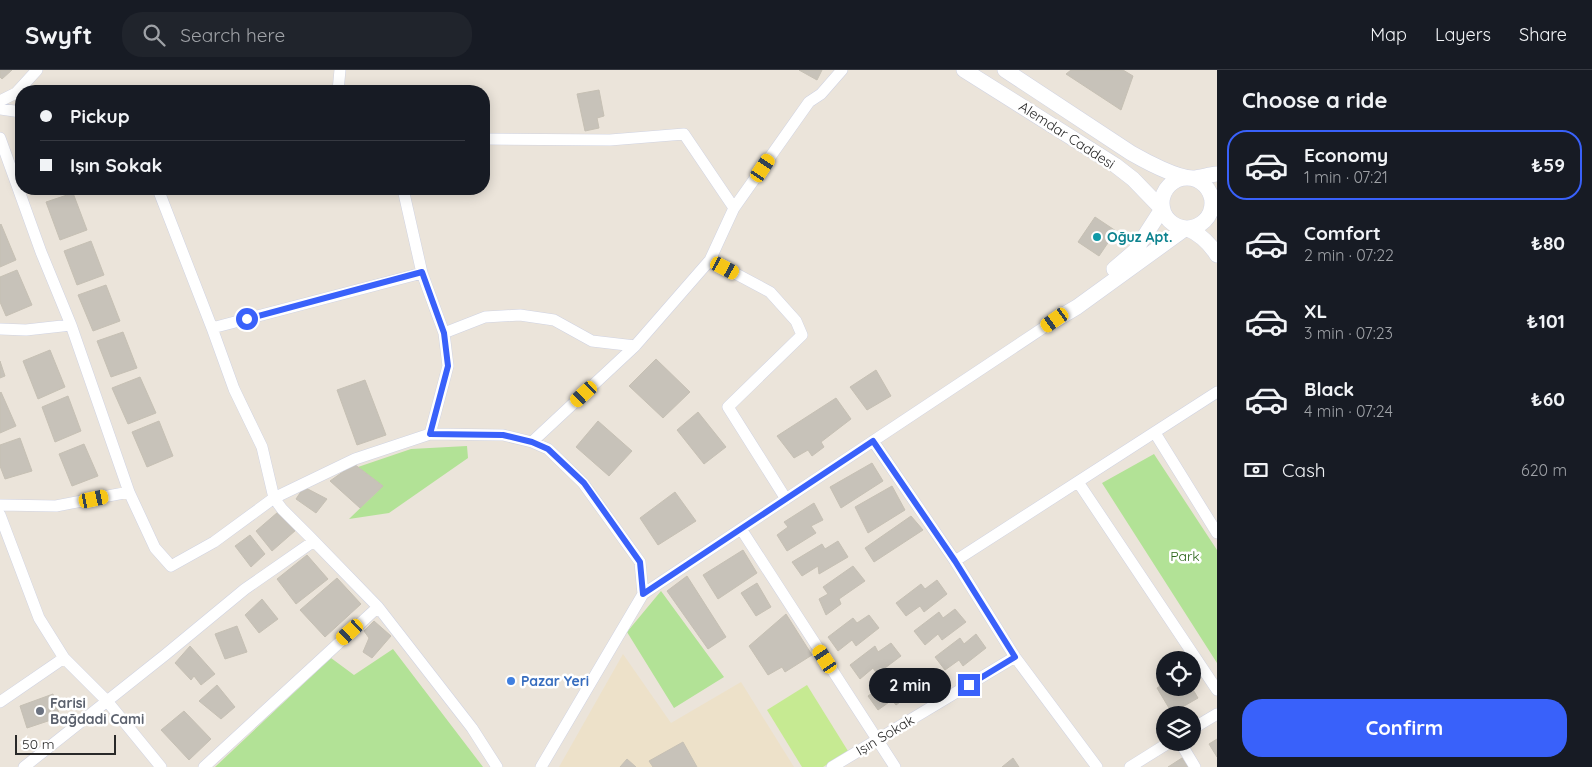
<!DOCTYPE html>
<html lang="en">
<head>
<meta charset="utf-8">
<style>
	:root { --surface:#171b24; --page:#20242c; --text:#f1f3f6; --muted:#9ea1a6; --line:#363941; --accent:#3961fa }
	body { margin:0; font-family:Quicksand,sans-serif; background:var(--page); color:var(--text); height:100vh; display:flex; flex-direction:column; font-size:19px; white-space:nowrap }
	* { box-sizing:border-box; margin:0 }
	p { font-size:16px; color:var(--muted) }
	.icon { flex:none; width:28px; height:28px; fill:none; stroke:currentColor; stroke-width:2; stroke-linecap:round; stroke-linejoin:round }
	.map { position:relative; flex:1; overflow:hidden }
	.side { display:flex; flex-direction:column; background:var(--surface); width:375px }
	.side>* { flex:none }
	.banner { position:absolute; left:15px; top:15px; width:475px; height:110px; border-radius:20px; box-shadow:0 2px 12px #0003; display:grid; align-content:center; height:110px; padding:0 25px; background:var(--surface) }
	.fabs { position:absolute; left:1156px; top:581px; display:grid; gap:10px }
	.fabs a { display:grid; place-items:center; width:45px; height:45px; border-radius:50%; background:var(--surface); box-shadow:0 2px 12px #0003; font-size:25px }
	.scale { position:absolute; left:15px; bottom:12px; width:101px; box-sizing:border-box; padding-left:5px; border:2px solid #292929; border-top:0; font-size:14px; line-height:18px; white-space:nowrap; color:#292929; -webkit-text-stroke:4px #fff; paint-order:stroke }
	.end { position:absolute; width:22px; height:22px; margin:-11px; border:6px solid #3961fa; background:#fff; box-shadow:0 0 0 2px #fff }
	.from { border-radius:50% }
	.bubble { position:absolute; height:35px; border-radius:18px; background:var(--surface); box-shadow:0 2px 12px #0003; font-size:16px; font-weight:800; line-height:35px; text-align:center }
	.car { position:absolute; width:15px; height:30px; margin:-15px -8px; border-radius:6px; box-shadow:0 0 4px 1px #0007; background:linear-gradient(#f5c518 24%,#345 0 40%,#f5c518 0 76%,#345 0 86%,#f5c518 0) }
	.banner b { display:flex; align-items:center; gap:18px; height:48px; font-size:19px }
	.banner b+b { border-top:1px solid var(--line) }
	.banner i { width:12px; height:12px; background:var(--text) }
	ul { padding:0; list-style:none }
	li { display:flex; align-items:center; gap:15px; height:70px; margin:0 10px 8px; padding:0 15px; border:2px solid transparent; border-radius:20px }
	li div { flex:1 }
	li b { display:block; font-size:19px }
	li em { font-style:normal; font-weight:800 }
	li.current { border-color:var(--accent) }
	li>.icon { width:45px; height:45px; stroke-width:1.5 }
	h2 { padding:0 25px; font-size:22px; line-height:60px }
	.pay { display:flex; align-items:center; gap:12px; height:55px; padding:0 25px; font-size:19px }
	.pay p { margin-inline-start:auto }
	.cta { display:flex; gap:10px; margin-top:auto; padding:10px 25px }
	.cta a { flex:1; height:58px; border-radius:20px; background:var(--accent); color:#fff; font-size:20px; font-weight:800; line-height:58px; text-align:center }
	header { display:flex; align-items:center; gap:30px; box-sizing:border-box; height:70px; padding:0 25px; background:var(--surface); border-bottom:1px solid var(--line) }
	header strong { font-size:24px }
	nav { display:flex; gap:28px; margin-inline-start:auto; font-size:18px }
	.search { width:350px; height:45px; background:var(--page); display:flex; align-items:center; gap:12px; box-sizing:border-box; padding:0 18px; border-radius:20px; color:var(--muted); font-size:19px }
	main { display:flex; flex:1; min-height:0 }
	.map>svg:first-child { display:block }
	.education { fill:#ede1c9 }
	.green { fill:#b2e296 }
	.pitch { fill:#c6ea92 }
	.building { fill:#c7c2b9; stroke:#c6c0b4 }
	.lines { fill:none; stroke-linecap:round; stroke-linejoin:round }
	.street-casing { stroke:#d0d3e2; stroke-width:12 }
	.secondary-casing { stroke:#d0d3e2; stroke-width:16 }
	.street { stroke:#fff; stroke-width:11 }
	.secondary { stroke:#fff; stroke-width:15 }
	.route { stroke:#3961fa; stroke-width:6 }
	.culture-dot { fill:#0f9aa8; stroke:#fff; stroke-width:2 }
	.shop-dot { fill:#3f7fe0; stroke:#fff; stroke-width:2 }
	.worship-dot { fill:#6b7280; stroke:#fff; stroke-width:2 }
	.labels { text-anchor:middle; stroke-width:5; stroke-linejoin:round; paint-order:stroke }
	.street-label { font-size:14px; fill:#292929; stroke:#fff }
	.culture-label { font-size:14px; font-weight:bold; fill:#0d838f; stroke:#fff; text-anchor:start }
	.park-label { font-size:14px; fill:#2b6519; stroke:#fff }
	.shop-label { font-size:14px; font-weight:bold; fill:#366cbe; stroke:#fff; text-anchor:start }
	.worship-label { font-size:14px; font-weight:bold; fill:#5b616d; stroke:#fff; text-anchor:start }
</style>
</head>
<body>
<header>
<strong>Swyft</strong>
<div class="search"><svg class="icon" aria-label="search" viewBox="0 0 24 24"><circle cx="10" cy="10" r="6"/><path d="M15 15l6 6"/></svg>Search here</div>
<nav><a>Map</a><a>Layers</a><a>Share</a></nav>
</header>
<main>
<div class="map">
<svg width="1217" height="697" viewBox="0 0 1217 697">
	<rect width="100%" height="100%" fill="#ebe4da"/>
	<path class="education" d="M623,584l48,69 70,-41 53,85h-235z"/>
	<path class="green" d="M467,376l1,12 -79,55 -40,6 34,-33 -25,-19 53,-18z
		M1154,384l63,96v113l-115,-180z
		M661,521l63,86 -50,31 -47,-76z
		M393,579l90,118h-268l116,-109 23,17z"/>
	<path class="pitch" d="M807,615l41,66 -25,16h-21l-35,-57z"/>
	<path class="building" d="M0,0h12l-10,9 -2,-2z
		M799,0h23l-5,10z
		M1071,0h52l10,6 -12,34 -55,-36z
		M599,20l5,26 -7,2 2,10 -14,3 -8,-37z
		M73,123l14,37 -27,10 -14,-38z
		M1095,147l21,14 -17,25 -21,-14z
		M1,154l15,36 -16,7v-42z
		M91,171l13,34 -27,10 -13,-34z
		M17,200l15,35 -26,11 -6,-14v-25z
		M106,215l14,36 -27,10 -15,-36z
		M123,262l14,36 -26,9 -14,-36z
		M50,280l15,37 -27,12 -15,-38z
		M656,289l34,33 -27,26 -34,-32z
		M0,291l5,15 -5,2z
		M876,300l15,26 -24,14 -17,-23z
		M140,307l16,36 -28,11 -16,-36z
		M365,310l21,55 -29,10 -20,-55z
		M1,322l15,34 -16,7v-40z
		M68,326l13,35 -26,11 -13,-35z
		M836,328l15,21 -30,23 3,5 -12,9 -4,-6 -14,8 -17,-22z
		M698,342l28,35 -22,17 -27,-34z
		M159,351l14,35 -26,11 -15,-35z
		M598,351l34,30 -23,25 -33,-29z
		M20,368l12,33 -27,8 -5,-13v-21z
		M84,374l14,32 -26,10 -13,-32z
		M872,393l11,18 -42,27 -11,-21z
		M354,394l29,22 -23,22 -30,-27z
		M892,416l13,24 -37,23 -13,-26z
		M304,417l23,12 -11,14 -20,-14z
		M675,422l21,29 -38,24 -18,-27z
		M814,433l9,17 -12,6 5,7 -29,18 -10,-16 11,-8 -4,-5z
		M278,442l18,18 -24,21 -16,-20z
		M911,446l12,14 -49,32 -9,-14z
		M250,465l15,19 -14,13 -16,-21z
		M838,471l10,16 -29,17 -1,-8 -16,10 -10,-14 30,-18 3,5z
		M743,480l14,23 -39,26 -15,-24z
		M307,485l21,24 -32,25 -19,-25z
		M853,496l12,15 -26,18 2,5 -15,11 -7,-16 9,-5 -5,-7z
		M687,506l39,61 -18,12 -41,-58z
		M337,508l24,26 -36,33 -25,-27z
		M937,510l10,14 -23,18 -4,-6 -14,10 -10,-13 25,-19 4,5z
		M757,513l14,24 -15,9 -15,-23z
		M262,529l16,20 -19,14 -14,-18z
		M955,539l11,13 -24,18 -4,-6 -13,11 -11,-14 25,-19 4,6z
		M786,544l26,41 -27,17 -3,-5 -14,8 -19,-29z
		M869,545l10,13 -23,18 -4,-6 -14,11 -10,-14 25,-19 4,5z
		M374,551l17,15 -19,22 -9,-6 6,-14 -5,-7z
		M237,556l10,26 -22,7 -10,-25z
		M976,564l10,14 -23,18 -4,-6 -14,10 -10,-13 25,-19 4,6z
		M891,573l10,13 -24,18 -4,-6 -13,11 -10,-14 25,-19 3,6z
		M190,576l25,28 -14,11 -7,-9 -3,4 -16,-17z
		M909,604l10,14 -23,17 -4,-5 -14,10 -10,-14 25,-18 4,5z
		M1165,613v5h27l6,10 -26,15 -15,-25z
		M217,615l18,22 -14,12 -22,-18z
		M53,624l7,23 -33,11 -7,-22z
		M184,641l27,28 -22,21 -28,-30z
		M1217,669v18l-8,-13z
		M683,672l14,25h-44l-4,-6z
		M1013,688l6,9h-17z
		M1182,688l6,9h-20z
		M627,689l9,8h-16z"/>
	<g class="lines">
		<defs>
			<path id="street" d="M338,21l2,-21
				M0,31l16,-8 21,-23
				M0,39l21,3
				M0,68l41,114 30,73 58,167
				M484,69l126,1 74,-6 50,74 -24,52 -75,86 -103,96
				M158,119l54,139 22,61 28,58 12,51 8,11 26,26 70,72 -174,160
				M403,119l19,84 22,60 4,33 -18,68
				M734,138l75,-106 12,-8 21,-24
				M710,190l60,32 26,29 6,14 -74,72 58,92
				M212,258l210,-55
				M0,259l26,1 45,-5
				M444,263l41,-16 35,-2 34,5 38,21 43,5
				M1155,363l62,100
				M873,371l82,120 262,-169
				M1078,412l139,208
				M0,435l56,1 73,-14 26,56 16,18 43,-24 60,-44 81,-39 75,-25 73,1 29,7 16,7 35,34 57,79 3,32
				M0,445l39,103 25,40 43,43 54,66
				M741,459l154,238
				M955,491l60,96 82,110
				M378,537l94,121 25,39
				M0,632l64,-44
				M1192,659l25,-15
				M1180,672l15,25
				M24,697l141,-112 80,-66 69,-48
				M541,697l102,-173 412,-274
				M832,697l183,-110
				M1130,697l40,-25"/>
			<path id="secondary" d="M964,0l151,95 18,14 29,30
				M1005,0l126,83c14,8 46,25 62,25 8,-1 16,-3 24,-4
				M1162 133a25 25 0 1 1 50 0a25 25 0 1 1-50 0Z
				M1186,158c14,6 23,14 31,27
				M1114,199l21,-18 27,-42
				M1055,250l22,-13 109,-79"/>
		</defs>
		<use href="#street" class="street-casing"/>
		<use href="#secondary" class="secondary-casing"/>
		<use href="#street" class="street"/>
		<use href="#secondary" class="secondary"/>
	</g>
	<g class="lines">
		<path class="route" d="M247,249l175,-47 22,61 4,33 -18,68 73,1 29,7 16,7 36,34 56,79 3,32 230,-153 82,120 60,96 -46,28"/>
	</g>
	<circle class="culture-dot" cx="1097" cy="167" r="5"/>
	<circle class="shop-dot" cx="511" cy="611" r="5"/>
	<circle class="worship-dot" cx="40" cy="641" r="5"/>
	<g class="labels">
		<g class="street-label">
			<text transform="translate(1067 65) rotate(33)" y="5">Alemdar Caddesi</text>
			<text transform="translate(885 665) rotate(-31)" y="5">Işın Sokak</text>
		</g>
		<g class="culture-label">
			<text x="1107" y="172">Oğuz Apt.</text>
		</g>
		<g class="park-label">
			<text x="1185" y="491">Park</text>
		</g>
		<g class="shop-label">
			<text x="521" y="616">Pazar Yeri</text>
		</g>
		<g class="worship-label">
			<text x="50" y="638">Farisi<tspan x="50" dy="16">Bağdadi Cami</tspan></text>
		</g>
	</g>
</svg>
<div class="fabs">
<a><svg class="icon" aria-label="locate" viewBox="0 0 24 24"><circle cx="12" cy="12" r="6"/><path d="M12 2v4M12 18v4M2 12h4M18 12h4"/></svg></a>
<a><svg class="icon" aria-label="layers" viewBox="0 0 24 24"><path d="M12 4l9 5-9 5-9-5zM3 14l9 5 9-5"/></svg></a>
</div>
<div class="scale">50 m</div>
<i class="end from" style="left:247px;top:249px"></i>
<i class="end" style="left:969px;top:615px"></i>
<div class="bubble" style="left:869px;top:598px;width:82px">2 min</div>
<i class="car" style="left:763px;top:98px;rotate:34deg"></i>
<i class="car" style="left:725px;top:198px;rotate:118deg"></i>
<i class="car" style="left:1055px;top:250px;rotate:235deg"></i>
<i class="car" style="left:584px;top:324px;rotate:227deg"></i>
<i class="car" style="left:94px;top:429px;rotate:78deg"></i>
<i class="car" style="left:350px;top:562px;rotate:228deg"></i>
<i class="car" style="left:825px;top:589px;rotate:327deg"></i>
<div class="banner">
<b><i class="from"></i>Pickup</b>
<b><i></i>Işın Sokak</b>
</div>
</div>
<section class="side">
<h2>Choose a ride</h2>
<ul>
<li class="current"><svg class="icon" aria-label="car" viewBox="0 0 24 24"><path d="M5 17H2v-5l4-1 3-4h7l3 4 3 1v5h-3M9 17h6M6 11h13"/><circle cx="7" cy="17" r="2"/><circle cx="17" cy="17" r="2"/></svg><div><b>Economy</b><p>1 min · 07:21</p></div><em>₺59</em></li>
<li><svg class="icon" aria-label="car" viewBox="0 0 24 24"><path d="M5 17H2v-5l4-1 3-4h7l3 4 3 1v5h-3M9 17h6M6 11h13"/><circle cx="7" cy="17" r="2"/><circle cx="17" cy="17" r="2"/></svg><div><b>Comfort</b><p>2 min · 07:22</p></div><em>₺80</em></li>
<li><svg class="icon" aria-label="car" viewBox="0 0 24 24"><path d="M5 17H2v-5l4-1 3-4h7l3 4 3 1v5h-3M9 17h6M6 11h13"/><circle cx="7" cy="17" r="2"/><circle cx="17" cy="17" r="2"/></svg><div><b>XL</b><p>3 min · 07:23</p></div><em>₺101</em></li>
<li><svg class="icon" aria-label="car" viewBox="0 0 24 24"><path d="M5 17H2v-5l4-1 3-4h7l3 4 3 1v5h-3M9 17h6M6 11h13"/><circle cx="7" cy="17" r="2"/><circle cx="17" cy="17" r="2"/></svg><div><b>Black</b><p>4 min · 07:24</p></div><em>₺60</em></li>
</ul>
<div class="pay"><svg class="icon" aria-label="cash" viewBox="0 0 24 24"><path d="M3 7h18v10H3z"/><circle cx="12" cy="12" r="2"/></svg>Cash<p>620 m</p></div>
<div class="cta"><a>Confirm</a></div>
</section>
</main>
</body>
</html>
